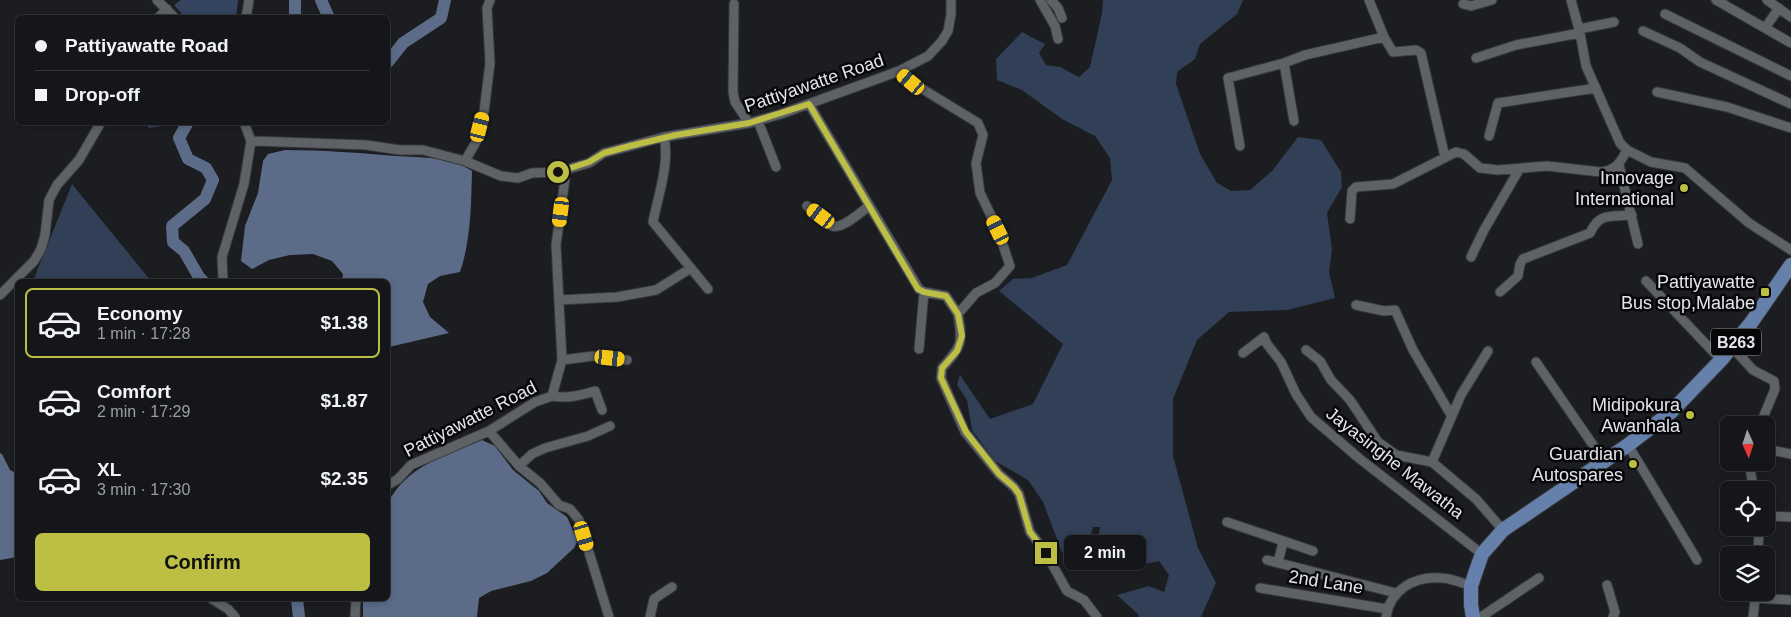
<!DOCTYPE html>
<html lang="en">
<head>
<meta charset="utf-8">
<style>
	:root { --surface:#141619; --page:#1d1f22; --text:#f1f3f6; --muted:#9d9fa2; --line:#333538; --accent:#bcbf44 }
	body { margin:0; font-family:Helvetica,sans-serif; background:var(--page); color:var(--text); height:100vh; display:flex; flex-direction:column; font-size:19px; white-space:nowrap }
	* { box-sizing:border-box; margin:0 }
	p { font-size:16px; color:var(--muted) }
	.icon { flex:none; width:28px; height:28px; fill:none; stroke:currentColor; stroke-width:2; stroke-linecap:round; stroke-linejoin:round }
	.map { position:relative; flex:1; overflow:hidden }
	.details { position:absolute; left:15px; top:279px; width:375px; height:322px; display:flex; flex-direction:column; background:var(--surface); border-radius:8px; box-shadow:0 2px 8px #0003,0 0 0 1px var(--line) }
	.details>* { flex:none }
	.top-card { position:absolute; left:15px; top:15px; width:375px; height:110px; border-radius:8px; box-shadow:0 2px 8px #0003,0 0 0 1px var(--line); display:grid; align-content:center; height:110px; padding:0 20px; background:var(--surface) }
	.needle { width:32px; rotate:177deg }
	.tools { position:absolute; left:1720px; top:416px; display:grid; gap:10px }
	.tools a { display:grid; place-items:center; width:55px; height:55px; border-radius:8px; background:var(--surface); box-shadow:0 2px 8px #0003,0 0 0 1px var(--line); font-size:25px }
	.end { position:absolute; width:22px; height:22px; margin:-11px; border:6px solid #bcbf44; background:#111; box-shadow:0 0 0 2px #111 }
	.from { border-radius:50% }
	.bubble { position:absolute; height:35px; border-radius:8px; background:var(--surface); box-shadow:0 2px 8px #0003,0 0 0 1px var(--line); font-size:16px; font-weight:600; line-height:35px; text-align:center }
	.car { position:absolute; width:15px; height:30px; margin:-15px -8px; border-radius:6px; box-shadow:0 0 4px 1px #0007; background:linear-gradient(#f5c518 24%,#345 0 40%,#f5c518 0 76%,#345 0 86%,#f5c518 0) }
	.top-card b { display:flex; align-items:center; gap:18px; height:48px; font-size:19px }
	.top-card b+b { border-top:1px solid var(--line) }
	.top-card i { width:12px; height:12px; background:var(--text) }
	ul { padding:9px 0 0; list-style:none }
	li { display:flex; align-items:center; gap:15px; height:70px; margin:0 10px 8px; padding:0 10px; border:2px solid transparent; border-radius:8px }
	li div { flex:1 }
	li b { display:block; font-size:19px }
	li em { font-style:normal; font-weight:600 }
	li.on { border-color:var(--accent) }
	li>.icon { width:45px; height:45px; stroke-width:1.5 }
	.primary-button { display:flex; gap:10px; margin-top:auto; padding:10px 20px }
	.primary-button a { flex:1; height:58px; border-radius:8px; background:var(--accent); color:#111; font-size:20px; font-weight:600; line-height:58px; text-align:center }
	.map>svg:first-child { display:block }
	.green { fill:#313f57 }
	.forest { fill:#36455f }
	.water { fill:#5c6c88 }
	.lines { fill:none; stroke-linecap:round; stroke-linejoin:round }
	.river { stroke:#5c6c88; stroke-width:12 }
	.minor-casing { stroke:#37383c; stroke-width:11 }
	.primary-casing { stroke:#37383c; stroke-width:16 }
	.minor { stroke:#5e6166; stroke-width:9 }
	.primary { stroke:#6680ac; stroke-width:14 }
	.route { stroke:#bcbf44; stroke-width:6 }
	.poi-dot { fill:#bcbf44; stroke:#070709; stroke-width:2 }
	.labels { text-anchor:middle; stroke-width:5; stroke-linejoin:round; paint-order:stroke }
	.shield { fill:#070709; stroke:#a1a2a5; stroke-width:1 }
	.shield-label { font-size:16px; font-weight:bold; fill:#e3e5e8 }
	.street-label { font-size:18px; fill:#e3e5e8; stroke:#070709 }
	.poi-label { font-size:18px; fill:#e3e5e8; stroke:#070709; text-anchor:end }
</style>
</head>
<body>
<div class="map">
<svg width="1791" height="617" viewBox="0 0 1791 617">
	<rect width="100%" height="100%" fill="#1b1d21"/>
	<path class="green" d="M1103,0h140l-6,14 -37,30 -5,15 -18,13 -1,12 24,70 17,29 14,8 19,-1 22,-19 26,-34 23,3 20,32 1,15 -15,26 5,36 -3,23 6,26 -48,12 -58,2 -32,28 -24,59v57l25,92 18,35 -15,34h-62l-1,-3 -21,-19 32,-9 15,6 5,-17 -10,-14 -27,6 -15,-17 -16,1 -4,-3 3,-21h-7l-6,24 -11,5 -14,-4 -19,-50 -15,-22 -33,-19 -23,-31 -5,-30 -10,-15 3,-10 30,44 43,-15 30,-60 -64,-53 14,-12 19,-1 35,-13 45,-85 -2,-22 -15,-22 -33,-17 -40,-29 -25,-10 -1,-21 26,-27 23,12 -6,9 7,12 14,2 19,10 11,-10 12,-54z
		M72,184l79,97h-118z"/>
	<path class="forest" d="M181,0h57l-2,17h-51l-11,-12z
		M147,123v-1l32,1 -30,5z"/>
	<path class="water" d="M285,150c38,0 74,3 112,6 24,2 54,0 75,15 -1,34 -1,69 -12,101l-20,4 -12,8 -5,18 7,15 19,16 -60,14 -1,-66h-46l1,-7 -11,-13 -19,-7 -23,1 -21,5 -17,9 -11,-8 4,-35 13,-33 5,-32 5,-7z
		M482,440l13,6 18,24 26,21 8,12 20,14 9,20 1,5 -3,6 -27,25 -16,8 -40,10 -12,7 -2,19h-114v-18h25v-96c18,-37 59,-48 94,-63z
		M0,453l2,1 8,16 8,4 -1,83 -17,3z"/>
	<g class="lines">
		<path class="river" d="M295,0v18
			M321,0l8,18
			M388,62l15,-19 38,-25 4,-18
			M188,122l-9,16 9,21 18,9 7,12 -8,19 -33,27 1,16 11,9 15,26 4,4
			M297,599l2,18"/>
		<defs>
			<path id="minor" d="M157,0l18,18
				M1040,0l15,26 3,13
				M1051,0l7,8 4,10
				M1369,0l15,37 9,15 23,-2 5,3 24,104
				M1571,0l9,33 6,33 34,77 7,7 24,12 34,6 64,55 42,27
				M1716,0l75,43
				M1767,0l24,17
				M734,4l-1,88 2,10 14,21
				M1463,4l8,2 21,-6
				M1665,14l126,62
				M158,18l9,-9
				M246,18l3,-18
				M1765,28l14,-20
				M1579,29l35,-7
				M1643,31l37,17 20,14 91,42
				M1476,58l40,-13 64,-12
				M1284,63l10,58
				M1657,92l70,15 64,21
				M809,104l110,185 5,3 22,4 12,18 18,-21 19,-10 15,-17 -12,-36 -18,-37 -4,-30 7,-28 -5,-12 -67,-41 -12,-11
				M758,121l18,46
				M244,122l7,19
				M1489,136l9,-33 98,-15
				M664,137c6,26 -6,59 -11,85l55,67
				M1240,146l-12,-68 56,-15 21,-8 79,-18
				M465,161l11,-19 8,-30 6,-49 -3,-55 3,-8
				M1619,165l19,79
				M807,206c8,6 17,16 25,20 10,4 30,-15 37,-20
				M1350,219l2,-28 4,-4 37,-3 63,-32 8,2 16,14 18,2 49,-4 54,6c15,-2 19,-9 26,-22
				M1471,257l13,-27 36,-62
				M223,281l-1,-24 22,-73 7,-43 115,4 34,5h23l42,11 36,15 17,2 14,-5 26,-1
				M1646,281l75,79
				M1500,292l18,-16 2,-12 3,-5 67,-26c10,-21 20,-16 42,-18
				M0,295l34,-34 7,-12 4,-14 4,-35 8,-15 22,-25 22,-38
				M559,300l58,-3 39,-7 35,-22
				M1356,305l28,6 11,-1 18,40 38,65
				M958,314c5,29 4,32 -16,54l-1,10 24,54 34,42 15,13 5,7 11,38 16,21 21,38 17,9 13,17
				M1732,347l21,23 21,11 1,8 -15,36
				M919,349l5,-57
				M1306,350l14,11 11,19 19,20 28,42 18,13 36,7 44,37 27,31
				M1243,353l21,-16 3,7 14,18 15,32 15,23 49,42 122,95
				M562,360l31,-4 34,4
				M1536,362l68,99
				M552,396c16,3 29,-1 43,-5l7,19
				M489,431l30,35 21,17 19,22 11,4 9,11 30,97
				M1628,445l69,115
				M1766,449l25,5
				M1432,462l29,-67 27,-44
				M1750,462v7l4,21
				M519,466l13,-12 13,-6 43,-12 22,-10
				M388,485l10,-6 13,-14 78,-34 46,-29 17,-6 10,-36 -6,-115 9,-66 -7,-7 31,-9 15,-10 60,-16 85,-14 32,-9 118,-43 29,-15 14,-15 6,-10 3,-17v-14
				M1766,516l25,1
				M1227,522l86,29
				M1758,555l1,-27
				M1267,560l129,33
				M1278,563l5,-21
				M1607,585l8,27 -2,5
				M1260,588l127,21
				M1755,598l36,2
				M212,599l16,10 7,8
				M355,617l1,-18
				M650,617l4,-18 18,-12
				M1386,617c4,-27 28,-41 55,-39 10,0 21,5 30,8
				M1481,617l58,-39
				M1753,617l3,-25"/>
			<path id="primary" d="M1473,617l-2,-12v-19l5,-15 6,-17 21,-24 125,-85 43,-33 50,-52 30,-37 40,-58"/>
		</defs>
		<use href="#minor" class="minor-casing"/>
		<use href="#primary" class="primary-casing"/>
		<use href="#minor" class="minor"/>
		<use href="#primary" class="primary"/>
	</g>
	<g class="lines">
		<path class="route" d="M558,172l31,-10 15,-9 26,-7 46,-11 73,-12 60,-19 109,185 6,3 22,4 12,18 4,22 -5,15 -15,17 -1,10 25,54 33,42 15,13 5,7 11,38 16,21"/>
	</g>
	<g class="poi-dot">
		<circle cx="1684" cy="188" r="5"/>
		<rect x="1760" y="287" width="10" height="10" rx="2.5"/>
		<circle cx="1690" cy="415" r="5"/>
		<circle cx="1633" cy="464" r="5"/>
	</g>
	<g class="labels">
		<rect class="shield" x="1711" y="328.5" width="50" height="27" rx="4"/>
		<g class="shield-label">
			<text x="1736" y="348">B263</text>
		</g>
		<g class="street-label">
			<text transform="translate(814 83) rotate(-19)" y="6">Pattiyawatte Road</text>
			<text transform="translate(470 419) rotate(-27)" y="6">Pattiyawatte Road</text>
			<text transform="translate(1395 463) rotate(38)" y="6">Jayasinghe Mawatha</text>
			<text transform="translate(1326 582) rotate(9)" y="6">2nd Lane</text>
		</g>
		<g class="poi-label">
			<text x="1674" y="184">Innovage<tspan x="1674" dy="21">International</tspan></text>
			<text x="1755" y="288">Pattiyawatte<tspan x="1755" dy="21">Bus stop,Malabe</tspan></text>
			<text x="1680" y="411">Midipokura<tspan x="1680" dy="21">Awanhala</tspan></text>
			<text x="1623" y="460">Guardian<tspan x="1623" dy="21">Autospares</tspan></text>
		</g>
	</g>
</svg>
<div class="tools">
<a><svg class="needle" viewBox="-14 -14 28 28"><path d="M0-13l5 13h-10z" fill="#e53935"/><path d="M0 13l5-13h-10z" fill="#9d9fa2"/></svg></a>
<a><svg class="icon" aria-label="locate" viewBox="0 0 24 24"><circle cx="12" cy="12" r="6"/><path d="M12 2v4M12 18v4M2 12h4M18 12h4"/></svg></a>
<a><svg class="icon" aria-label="layers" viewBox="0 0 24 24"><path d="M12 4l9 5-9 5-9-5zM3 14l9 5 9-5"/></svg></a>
</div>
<i class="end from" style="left:558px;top:172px"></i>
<i class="end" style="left:1046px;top:553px"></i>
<div class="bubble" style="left:1064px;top:535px;width:82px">2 min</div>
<i class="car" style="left:911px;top:82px;rotate:310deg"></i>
<i class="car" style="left:480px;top:127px;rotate:14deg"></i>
<i class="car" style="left:561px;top:212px;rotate:187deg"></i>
<i class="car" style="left:821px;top:216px;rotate:307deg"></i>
<i class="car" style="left:998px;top:230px;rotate:334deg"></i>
<i class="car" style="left:610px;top:358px;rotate:96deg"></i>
<i class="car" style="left:584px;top:536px;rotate:163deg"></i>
<div class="top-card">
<b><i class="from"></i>Pattiyawatte Road</b>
<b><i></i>Drop-off</b>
</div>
<section class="details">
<ul>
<li class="on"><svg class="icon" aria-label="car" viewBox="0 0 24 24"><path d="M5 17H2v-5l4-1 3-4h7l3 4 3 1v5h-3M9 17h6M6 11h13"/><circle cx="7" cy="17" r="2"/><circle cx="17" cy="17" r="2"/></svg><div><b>Economy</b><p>1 min · 17:28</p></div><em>$1.38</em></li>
<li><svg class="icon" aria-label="car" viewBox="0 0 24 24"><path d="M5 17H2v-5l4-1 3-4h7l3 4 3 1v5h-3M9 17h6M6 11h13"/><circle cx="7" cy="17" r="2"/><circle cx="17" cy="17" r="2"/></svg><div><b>Comfort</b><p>2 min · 17:29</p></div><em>$1.87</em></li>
<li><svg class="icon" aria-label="car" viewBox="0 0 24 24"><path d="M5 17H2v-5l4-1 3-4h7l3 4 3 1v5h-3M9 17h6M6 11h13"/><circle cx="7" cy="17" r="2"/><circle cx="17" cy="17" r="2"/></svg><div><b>XL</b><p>3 min · 17:30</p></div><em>$2.35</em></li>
</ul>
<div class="primary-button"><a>Confirm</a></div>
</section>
</div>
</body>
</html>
